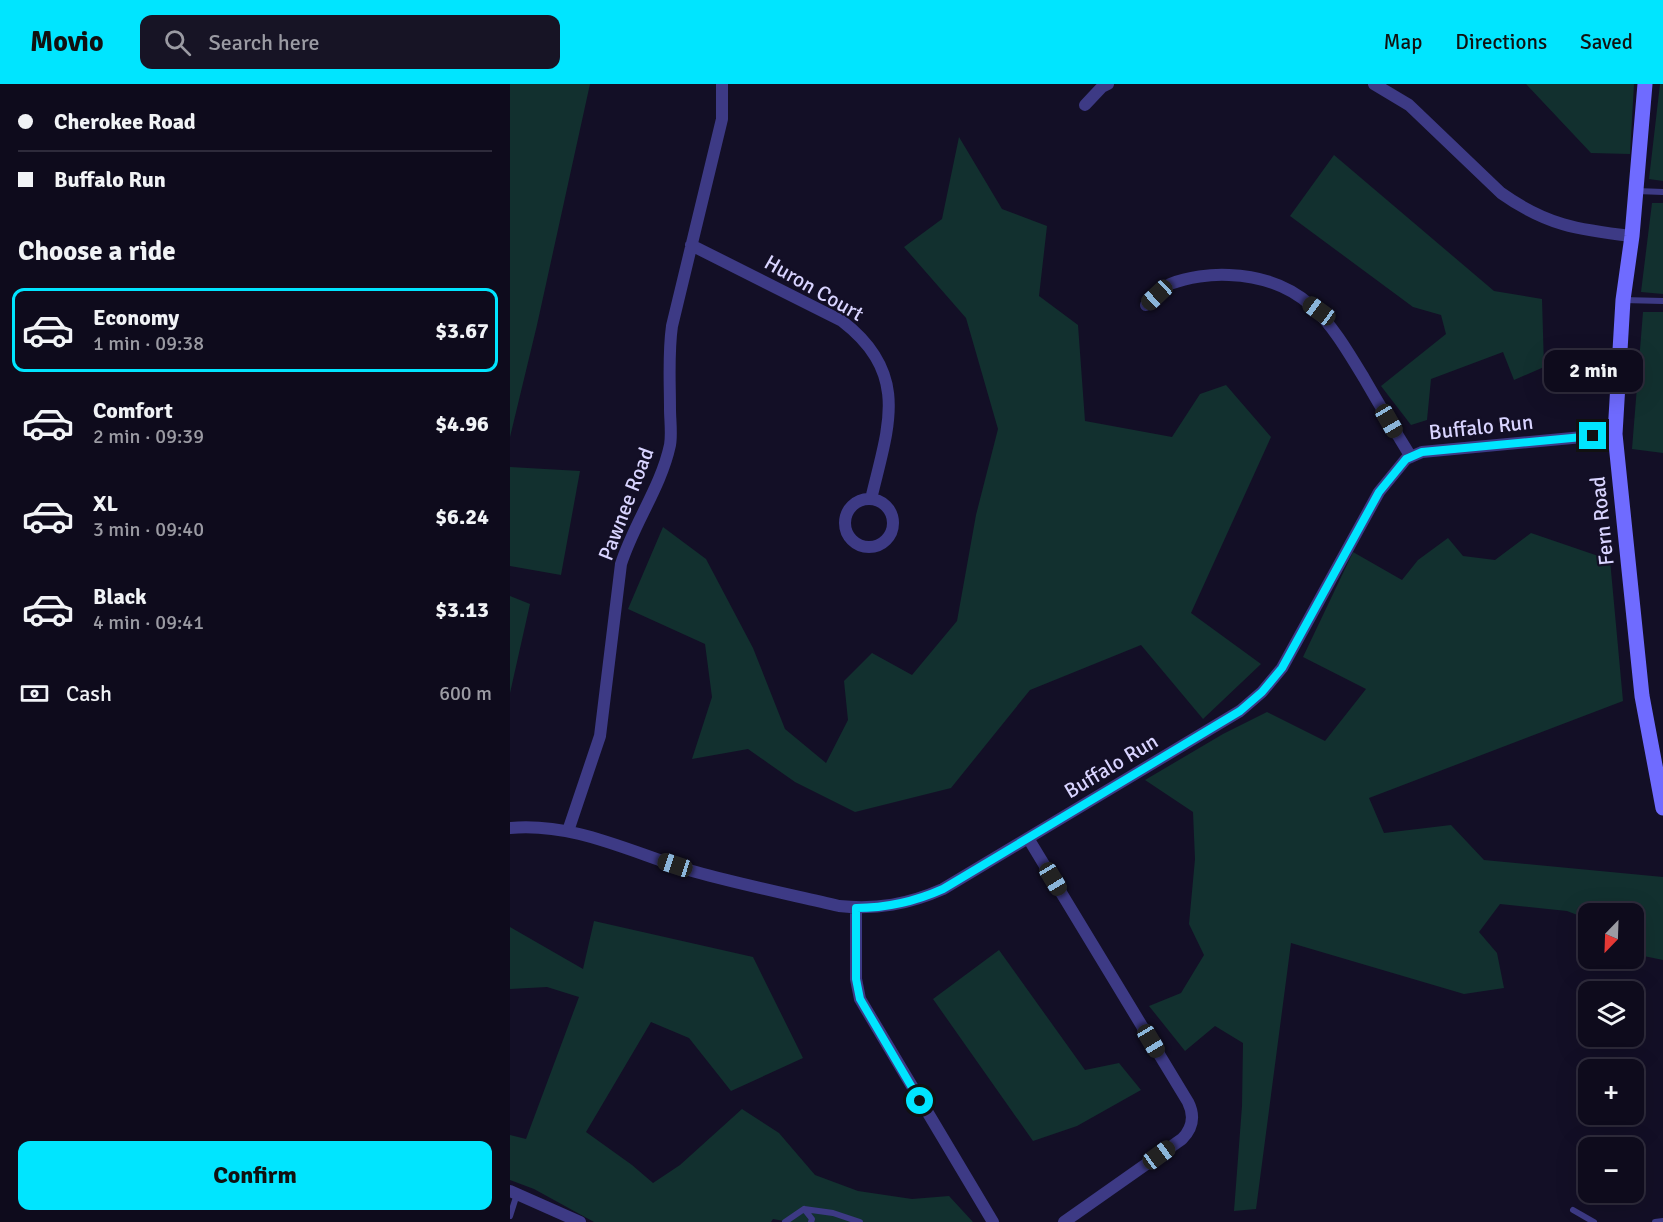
<!DOCTYPE html>
<html lang="en">
<head>
<meta charset="utf-8">
<style>
	:root { --surface:#0e0b1c; --page:#171425; --text:#f1f3f6; --muted:#9b9ba3; --line:#2e2b3b; --accent:#00e5ff }
	body { margin:0; font-family:Signika,sans-serif; background:var(--page); color:var(--text); height:100vh; display:flex; flex-direction:column; font-size:22px; white-space:nowrap }
	* { box-sizing:border-box; margin:0 }
	p { font-size:20px; color:var(--muted) }
	.icon { flex:none; width:33px; height:33px; fill:none; stroke:currentColor; stroke-width:2; stroke-linecap:round; stroke-linejoin:round }
	.map { position:relative; flex:1; overflow:hidden }
	.details { display:flex; flex-direction:column; background:var(--surface); width:510px }
	.details>* { flex:none }
	.guide { display:grid; align-content:center; height:132px; padding:0 18px; background:var(--surface) }
	.needle { width:39px; rotate:203deg }
	.controls { position:absolute; left:1068px; top:819px; display:grid; gap:12px }
	.controls a { display:grid; place-items:center; width:66px; height:66px; border-radius:12px; background:var(--surface); box-shadow:0 6px 24px #0002,0 0 0 2px var(--line); font-size:30px }
	.end { position:absolute; width:27px; height:27px; margin:-14px; border:8px solid #00e5ff; background:#111; box-shadow:0 0 0 3px #111 }
	.from { border-radius:50% }
	.bubble { position:absolute; height:42px; border-radius:12px; background:var(--surface); box-shadow:0 6px 24px #0002,0 0 0 2px var(--line); font-size:20px; font-weight:800; line-height:42px; text-align:center }
	.car { position:absolute; width:18px; height:36px; margin:-18px -9px; border-radius:8px; box-shadow:0 0 4px 2px #0007; background:linear-gradient(#222 24%,#8ab4d8 0 40%,#222 0 76%,#8ab4d8 0 86%,#222 0) }
	.guide b { display:flex; align-items:center; gap:21px; height:57px; font-size:22px }
	.guide b+b { border-top:2px solid var(--line) }
	.guide i { width:15px; height:15px; background:var(--text) }
	ul { padding:0; list-style:none }
	li { display:flex; align-items:center; gap:18px; height:84px; margin:0 12px 9px; padding:0 6px; border:3px solid transparent; border-radius:12px }
	li div { flex:1 }
	li b { display:block; font-size:22px }
	li em { font-style:normal; font-weight:800 }
	li.current { border-color:var(--accent) }
	li>.icon { width:54px; height:54px; stroke-width:1.5 }
	h2 { padding:0 18px; font-size:27px; line-height:72px }
	.pay { display:flex; align-items:center; gap:15px; height:66px; padding:0 18px; font-size:22px }
	.pay p { margin-inline-start:auto }
	.cta { display:flex; gap:12px; margin-top:auto; padding:12px 18px }
	.cta a { flex:1; height:69px; border-radius:12px; background:var(--accent); color:#111; font-size:24px; font-weight:800; line-height:69px; text-align:center }
	header { display:flex; align-items:center; gap:36px; box-sizing:border-box; height:84px; padding:0 30px; background:var(--accent); color:#111 }
	header strong { font-size:28px }
	nav { display:flex; gap:33px; margin-inline-start:auto; font-size:21px }
	.search { width:420px; height:54px; background:var(--page); display:flex; align-items:center; gap:15px; box-sizing:border-box; padding:0 21px; border-radius:12px; color:var(--muted); font-size:22px }
	main { display:flex; flex:1; min-height:0 }
	.map>svg:first-child { display:block }
	.green { fill:#12302f }
	.lines { fill:none; stroke-linecap:round; stroke-linejoin:round }
	.lane { stroke:#3d3a85; stroke-width:6 }
	.street { stroke:#3d3a85; stroke-width:12 }
	.secondary { stroke:#6f6bff; stroke-width:15 }
	.route { stroke:#00e5ff; stroke-width:8 }
	.labels { text-anchor:middle; stroke-width:4.5; stroke-linejoin:round; paint-order:stroke }
	.street-label { font-size:21px; fill:#d9d4ff; stroke:#130f26 }
</style>
</head>
<body>
<header>
<strong>Movio</strong>
<div class="search"><svg class="icon" aria-label="search" viewBox="0 0 24 24"><circle cx="10" cy="10" r="6"/><path d="M15 15l6 6"/></svg>Search here</div>
<nav><a>Map</a><a>Directions</a><a>Saved</a></nav>
</header>
<main>
<section class="details">
<div class="guide">
<b><i class="from"></i>Cherokee Road</b>
<b><i></i>Buffalo Run</b>
</div>
<h2>Choose a ride</h2>
<ul>
<li class="current"><svg class="icon" aria-label="car" viewBox="0 0 24 24"><path d="M5 17H2v-5l4-1 3-4h7l3 4 3 1v5h-3M9 17h6M6 11h13"/><circle cx="7" cy="17" r="2"/><circle cx="17" cy="17" r="2"/></svg><div><b>Economy</b><p>1 min · 09:38</p></div><em>$3.67</em></li>
<li><svg class="icon" aria-label="car" viewBox="0 0 24 24"><path d="M5 17H2v-5l4-1 3-4h7l3 4 3 1v5h-3M9 17h6M6 11h13"/><circle cx="7" cy="17" r="2"/><circle cx="17" cy="17" r="2"/></svg><div><b>Comfort</b><p>2 min · 09:39</p></div><em>$4.96</em></li>
<li><svg class="icon" aria-label="car" viewBox="0 0 24 24"><path d="M5 17H2v-5l4-1 3-4h7l3 4 3 1v5h-3M9 17h6M6 11h13"/><circle cx="7" cy="17" r="2"/><circle cx="17" cy="17" r="2"/></svg><div><b>XL</b><p>3 min · 09:40</p></div><em>$6.24</em></li>
<li><svg class="icon" aria-label="car" viewBox="0 0 24 24"><path d="M5 17H2v-5l4-1 3-4h7l3 4 3 1v5h-3M9 17h6M6 11h13"/><circle cx="7" cy="17" r="2"/><circle cx="17" cy="17" r="2"/></svg><div><b>Black</b><p>4 min · 09:41</p></div><em>$3.13</em></li>
</ul>
<div class="pay"><svg class="icon" aria-label="cash" viewBox="0 0 24 24"><path d="M3 7h18v10H3z"/><circle cx="12" cy="12" r="2"/></svg>Cash<p>600 m</p></div>
<div class="cta"><a>Confirm</a></div>
</section>
<div class="map">
<svg width="1153" height="1138" viewBox="0 0 1153 1138">
	<rect width="100%" height="100%" fill="#130f26"/>
	<path class="green" d="M0,0h80l-53,241 -27,112z
		M1016,0h108l-4,70 -39,-1z
		M1150,0h3v97l-14,-2z
		M449,53l43,72 45,17 -8,70 39,29 7,96 87,16 28,-43 26,-9 45,52 -80,176 70,51 -58,55 -62,-74 -111,45 -79,98 -96,24 -60,-30 -47,-33 -56,10 20,-62 -7,-53 -77,-35 35,-82 43,32 47,89 32,81 41,34 22,-43 -4,-39 28,-28 40,22 45,-54 19,-106 22,-86 -32,-111 -62,-71 38,-28z
		M824,71l160,136 48,8 2,68 -30,13 -11,-28 -72,27 -4,41 -16,5 -30,-39 65,-52 -5,-19 -28,-8 -123,-91z
		M1142,119h11v91l-22,-2z
		M1133,228h20v141l-31,-4z
		M0,383l70,4 -19,104 -51,-9z
		M1021,449l79,27 13,141 -254,97 15,35 67,-8 33,35 179,17v83l-29,-6v-40h-46v5l-21,-8 -67,-7 -21,28 18,21 7,35 -40,6 -173,-51 -35,266 -22,2 8,-105 1,-63 -28,-17 -30,25 -36,-45 32,-13 23,-38 -15,-31 6,-65 -2,-47 -48,-32 78,-46 44,-22 58,29 41,-52 -63,-32 50,-105 49,28 16,-20 30,-22 15,18 32,4z
		M0,512l20,8 -20,89z
		M84,837l159,36 50,101 -72,33 -42,-53 -38,-16 -65,110 46,33 21,18 27,-18 62,-56 37,24 36,42 43,16 54,8 37,-3 24,26h-184l-16,-3 -2,3h-177l-60,-33 -24,-9v-45l16,4 53,-142 -32,-10 -37,2v-62l73,42z
		M489,866l86,120 34,-7 22,27 -64,36 -44,15 -100,-142z"/>
	<g class="lines">
		<path class="lane" d="M1127,107l26,1
			M1113,216l40,1
			M294,1125l29,4 27,9
			M1063,1126l21,12
			M0,1132l7,-22
			M275,1138l19,-13 8,10 -1,3
			M1145,1138l8,-1"/>
		<path class="street" d="M864,0l35,21 92,88c45,32 77,37 131,43
			M575,21l17,-18 6,-3
			M181,161l151,76c69,53 46,106 29,178
			M636,221c7,-6 16,-17 24,-21 18,-7 41,-10 59,-9 75,3 100,45 135,103 15,26 31,53 47,79
			M335 439a24 24 0 1 1 48 0a24 24 0 1 1-48 0Z
			M0,744c66,-6 124,26 186,44 47,13 96,23 143,34 38,4 70,-2 104,-17l297,-178 22,-19 20,-24 97,-176 27,-33 16,-7 193,-18
			M58,747l32,-95 21,-172c13,-41 40,-77 49,-119 2,-11 0,-25 0,-36 0,-28 -2,-55 2,-83l50,-207v-35
			M518,754l160,264c7,14 5,26 -6,37l-118,83
			M346,824v71l4,20 133,223
			M0,1107l70,31"/>
		<path class="secondary" d="M1135,0l-13,152 -9,64 -8,134 27,262 21,112"/>
	</g>
	<g class="lines">
		<path class="route" d="M410,1017l-60,-102 -4,-20v-71c32,0 58,-6 87,-19l297,-178 22,-19 20,-24 97,-176 27,-33 16,-7 171,-16"/>
	</g>
	<g class="labels">
		<g class="street-label">
			<text transform="translate(304 204) rotate(30)" y="7">Huron Court</text>
			<text transform="translate(971 343) rotate(-6)" y="7">Buffalo Run</text>
			<text transform="translate(116 420) rotate(-69)" y="7">Pawnee Road</text>
			<text transform="translate(1092 437) rotate(-96)" y="7">Fern Road</text>
			<text transform="translate(601 682) rotate(-31)" y="7">Buffalo Run</text>
		</g>
	</g>
</svg>
<div class="controls">
<a><svg class="needle" viewBox="-14 -14 28 28"><path d="M0-13l5 13h-10z" fill="#e53935"/><path d="M0 13l5-13h-10z" fill="#9b9ba3"/></svg></a>
<a><svg class="icon" aria-label="layers" viewBox="0 0 24 24"><path d="M12 4l9 5-9 5-9-5zM3 14l9 5 9-5"/></svg></a>
<a>+</a>
<a>−</a>
</div>
<i class="end from" style="left:410px;top:1017px"></i>
<i class="end" style="left:1083px;top:352px"></i>
<div class="bubble" style="left:1034px;top:266px;width:99px">2 min</div>
<i class="car" style="left:647px;top:211px;rotate:227deg"></i>
<i class="car" style="left:809px;top:227px;rotate:306deg"></i>
<i class="car" style="left:879px;top:337px;rotate:150deg"></i>
<i class="car" style="left:165px;top:781px;rotate:288deg"></i>
<i class="car" style="left:543px;top:795px;rotate:149deg"></i>
<i class="car" style="left:641px;top:957px;rotate:149deg"></i>
<i class="car" style="left:649px;top:1071px;rotate:54deg"></i>
</div>
</main>
</body>
</html>
